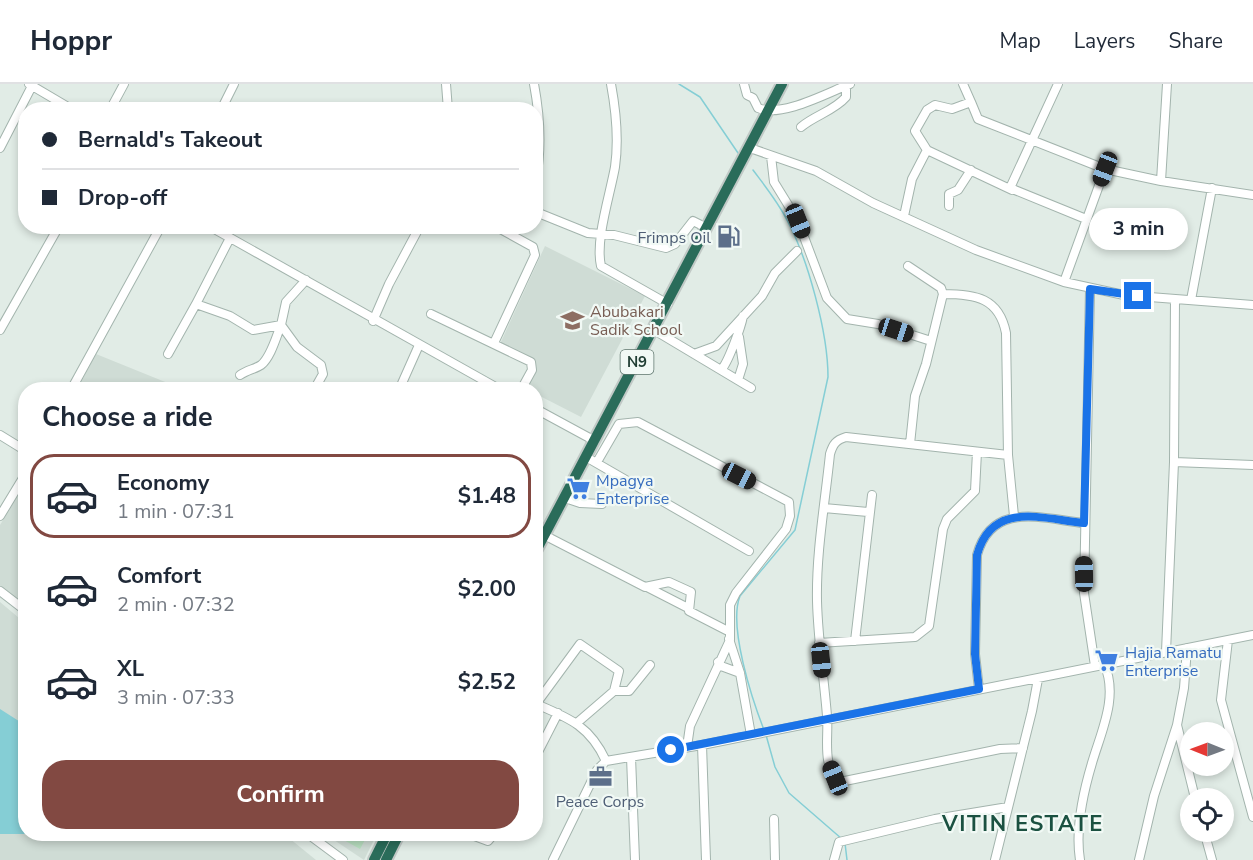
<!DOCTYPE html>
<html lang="en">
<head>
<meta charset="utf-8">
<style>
	:root { --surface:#fff; --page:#f2f2f3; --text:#1f2937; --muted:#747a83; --line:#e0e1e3; --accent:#824942 }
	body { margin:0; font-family:"Nunito Sans",sans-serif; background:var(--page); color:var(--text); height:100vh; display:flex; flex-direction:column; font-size:22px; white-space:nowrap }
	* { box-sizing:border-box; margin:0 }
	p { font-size:20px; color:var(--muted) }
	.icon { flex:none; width:33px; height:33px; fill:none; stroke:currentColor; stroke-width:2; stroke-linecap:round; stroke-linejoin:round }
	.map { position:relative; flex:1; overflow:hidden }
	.sheet { position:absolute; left:18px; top:298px; width:525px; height:459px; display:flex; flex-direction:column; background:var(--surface); border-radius:24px; box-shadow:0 3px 9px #0003 }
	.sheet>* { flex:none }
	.guide { position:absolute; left:18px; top:18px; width:525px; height:132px; border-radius:24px; box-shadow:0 3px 9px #0003; display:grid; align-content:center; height:132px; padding:0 24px; background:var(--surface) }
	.needle { width:39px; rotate:271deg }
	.fabs { position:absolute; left:1180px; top:638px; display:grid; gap:12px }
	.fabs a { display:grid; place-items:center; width:54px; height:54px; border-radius:50%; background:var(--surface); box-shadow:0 3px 9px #0003; font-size:30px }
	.end { position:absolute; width:27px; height:27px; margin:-14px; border:8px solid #1a73e8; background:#fff; box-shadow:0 0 0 3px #fff }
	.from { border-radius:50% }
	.bubble { position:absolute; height:42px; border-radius:21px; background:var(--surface); box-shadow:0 3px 9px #0003; font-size:20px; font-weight:700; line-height:42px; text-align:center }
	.car { position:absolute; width:18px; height:36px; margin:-18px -9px; border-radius:8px; box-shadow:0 0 4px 2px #0007; background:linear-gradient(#222 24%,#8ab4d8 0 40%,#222 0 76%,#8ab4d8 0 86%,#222 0) }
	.guide b { display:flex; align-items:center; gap:21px; height:57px; font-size:22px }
	.guide b+b { border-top:2px solid var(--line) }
	.guide i { width:15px; height:15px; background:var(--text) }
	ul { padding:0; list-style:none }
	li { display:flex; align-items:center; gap:18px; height:84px; margin:0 12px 9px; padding:0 12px; border:3px solid transparent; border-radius:24px }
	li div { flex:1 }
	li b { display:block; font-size:22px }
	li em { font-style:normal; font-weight:700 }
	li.current { border-color:var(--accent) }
	li>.icon { width:54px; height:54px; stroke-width:1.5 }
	h2 { padding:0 24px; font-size:27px; line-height:72px }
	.button { display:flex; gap:12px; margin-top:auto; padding:12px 24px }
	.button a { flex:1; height:69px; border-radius:24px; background:var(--accent); color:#fff; font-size:24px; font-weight:700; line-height:69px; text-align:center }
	header { display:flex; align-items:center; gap:36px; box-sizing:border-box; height:84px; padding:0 30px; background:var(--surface); border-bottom:2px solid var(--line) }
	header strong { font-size:28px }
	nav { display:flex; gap:33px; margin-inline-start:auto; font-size:21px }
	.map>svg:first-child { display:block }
	.built { fill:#cfdcd5 }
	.green { fill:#b8dfc0 }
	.water { fill:#85ced5 }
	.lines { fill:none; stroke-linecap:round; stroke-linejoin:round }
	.stream { stroke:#85ced5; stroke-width:1.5 }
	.minor-casing { stroke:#a3b4ad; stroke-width:10 }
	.highway-casing { stroke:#c1c9c6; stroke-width:14 }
	.minor { stroke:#fff; stroke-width:8 }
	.highway { stroke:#2a6c5a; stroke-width:10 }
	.route { stroke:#1a73e8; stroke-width:8 }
	.labels { text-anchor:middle; stroke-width:4.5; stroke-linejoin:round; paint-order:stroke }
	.shield { fill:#f1f9f5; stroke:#5f766e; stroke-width:1.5 }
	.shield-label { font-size:15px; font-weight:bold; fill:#203e34 }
	.service-label { font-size:16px; fill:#4e5e75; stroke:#f1f9f5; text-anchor:end }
	.education-label { font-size:16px; fill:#785e54; stroke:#f1f9f5; text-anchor:start }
	.shop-label { font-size:16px; fill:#366cbe; stroke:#f1f9f5; text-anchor:start }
	.district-label { font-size:22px; font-weight:bold; letter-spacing:1.5px; fill:#1b5141; stroke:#f1f9f5 }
</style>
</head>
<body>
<header>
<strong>Hoppr</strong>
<nav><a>Map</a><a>Layers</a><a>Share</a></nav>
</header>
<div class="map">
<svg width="1253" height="776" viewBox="0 0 1253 776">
	<rect width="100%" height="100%" fill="#e1ece6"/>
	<path class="built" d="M545,162l100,50 -64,121 -45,-23v-4l-11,-2 11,-25 -36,-19z
		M96,270l89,36h-108z
		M25,400v124l-25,-21v-62z
		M0,518l25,21 1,211h258l32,26h-316z
		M325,750h52l-13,26z"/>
	<path class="green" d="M333,750h35l-8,15z"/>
	<path class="water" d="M0,625l25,16v109h-25z"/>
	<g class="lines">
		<path class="stream" d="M679,0l21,13 38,56
			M753,86c12,16 25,32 34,50 21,39 41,113 41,157l-33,153 -55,66c-12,30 12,103 24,134
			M766,651l9,32 14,26 53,46
			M845,759l2,17"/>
		<defs>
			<path id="minor" d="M29,0l44,26
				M446,0l2,26
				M534,0c6,32 8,63 2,95
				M611,0c5,27 8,55 4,83 -5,28 -20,73 -14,99l67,38
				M744,0l3,11 6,3 5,10c23,10 69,-15 92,-24
				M963,0l8,18
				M1058,0l-48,104 76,31
				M110,26l14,-26
				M221,26l13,-26
				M801,43c14,-12 33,-16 45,-30v-12
				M0,64l33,-64
				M750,64l66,23 57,32 103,47 88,32 60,13 129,10
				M927,66l-12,-19 12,-21 8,-5 17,4 19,-7 7,17 127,50 56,12 92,14
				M771,72l3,26 24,39 29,77 20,21 31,5 53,17
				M1161,97l6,-97
				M949,122v-12l9,-4 13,-20
				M536,128l52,21 26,2 52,13 9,-4 18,-23 14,7
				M904,132l8,-37 15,-29 85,40
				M209,142l292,164
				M908,182l33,22 2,6 -17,70 -11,32 -5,48
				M306,196l-20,22 -5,23 16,22 24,18 2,9 -9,16
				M1064,198l41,-113
				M1090,205l-6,304 11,73
				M943,210c33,0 56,4 63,39l2,122 6,61
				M1191,216l21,-112
				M196,220l34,-66
				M431,230l100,48 1,8 -11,20
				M373,237l16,-37 31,-58
				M0,246l59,-104
				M654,246l97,58
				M494,259l41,-88 -2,-8 -38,-21
				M168,270l28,-50 34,12 23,14 28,-5c-5,12 -10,32 -20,40 -6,4 -14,5 -21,10
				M694,270l22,-8 46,-50 13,-23 22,-22
				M721,286c7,-7 20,-43 22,-54
				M738,296l5,-16 -4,-27
				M71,306l90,-164
				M399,306l20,-45
				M536,325l59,32
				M0,351l26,16
				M1008,371l-162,-18c-10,3 -13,7 -16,17 -5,49 -14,99 -13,147 1,39 7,77 10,115 2,22 -6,50 13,66l160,-33 23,-1
				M586,373l163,94
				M597,378l22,-38 19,-2 151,80 1,14 -4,13 -50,64 -6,12v35l-40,86 -3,21
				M1174,378l79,3
				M565,414l15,5 22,1
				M824,424l44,4
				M0,432l26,-43
				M544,451l101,52 24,-5 22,10 -2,19 37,19
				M647,503l41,21
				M0,507l26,20
				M729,555l11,34 11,62
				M1228,556l-7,60 32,117
				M855,557l17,-146
				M819,559l96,-6 14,-11 14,-97 4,-10 28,-28 2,-39
				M1187,564l-3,40 -7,37 18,73
				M1166,568l8,-190 1,-163
				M718,578l3,4 19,7
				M979,605l-4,-35 2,-99c15,-55 66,-36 107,-32
				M614,607h15l21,-26
				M536,620l44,-60 39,27 -5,20 -36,31
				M536,620c33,14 54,22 70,57
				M702,661l4,115
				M536,672l22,-43
				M631,673l4,103
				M774,735l1,41
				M1204,747l8,29
				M308,750l35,26
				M469,750l19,7 6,-7
				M553,776l44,-90 9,-9 96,-16 551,-110
				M834,776l5,-18 96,-23 73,-12
				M995,776l37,-149 6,-32
				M1080,776c-5,-31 3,-67 12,-97 9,-31 27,-67 12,-99
				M1139,776l15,-64 23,-71"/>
			<path id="highway" d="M536,467l246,-467
				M374,776l13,-26
				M386,776l13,-26"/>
		</defs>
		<use href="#minor" class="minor-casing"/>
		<use href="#highway" class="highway-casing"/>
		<use href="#minor" class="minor"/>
		<use href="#highway" class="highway"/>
	</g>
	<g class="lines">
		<path class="route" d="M671,666l308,-61 -4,-35 2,-99c15,-55 66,-36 107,-32l6,-234 48,7"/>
	</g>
	<defs>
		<symbol id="fuel-bare" viewBox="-9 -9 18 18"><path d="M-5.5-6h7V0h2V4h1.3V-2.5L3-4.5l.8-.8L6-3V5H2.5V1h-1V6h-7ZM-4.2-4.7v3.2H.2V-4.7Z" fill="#5c6f8a" stroke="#f1f9f5" stroke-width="2.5" paint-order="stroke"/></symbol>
		<symbol id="school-bare" viewBox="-9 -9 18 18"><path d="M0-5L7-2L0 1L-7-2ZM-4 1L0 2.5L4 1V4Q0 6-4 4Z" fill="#8d6e63" stroke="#f1f9f5" stroke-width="2.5" paint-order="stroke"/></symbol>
		<symbol id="supermarket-bare" viewBox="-9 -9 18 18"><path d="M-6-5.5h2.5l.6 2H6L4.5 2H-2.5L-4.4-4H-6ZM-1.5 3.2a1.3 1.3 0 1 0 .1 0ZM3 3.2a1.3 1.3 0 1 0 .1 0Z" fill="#3f7fe0" stroke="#f1f9f5" stroke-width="2.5" paint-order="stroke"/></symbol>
		<symbol id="office-bare" viewBox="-9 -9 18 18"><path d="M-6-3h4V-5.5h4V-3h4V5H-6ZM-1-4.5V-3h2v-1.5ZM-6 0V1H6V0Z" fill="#5c6f8a" stroke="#f1f9f5" stroke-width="2.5" paint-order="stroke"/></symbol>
	</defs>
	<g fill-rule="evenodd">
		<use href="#fuel-bare" x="712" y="136" width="33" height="33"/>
		<use href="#school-bare" x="556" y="220" width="33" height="33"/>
		<use href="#supermarket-bare" x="562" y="388" width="33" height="33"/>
		<use href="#supermarket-bare" x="1090" y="560" width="33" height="33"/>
		<use href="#office-bare" x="584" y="676" width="33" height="33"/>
	</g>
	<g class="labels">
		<rect class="shield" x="620.5" y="266" width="33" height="24" rx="4.5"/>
		<g class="shield-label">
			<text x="637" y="283">N9</text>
		</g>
		<g class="service-label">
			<text x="711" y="159">Frimps Oil</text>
			<text x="600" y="723" text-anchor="middle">Peace Corps</text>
		</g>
		<g class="education-label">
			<text x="590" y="233">Abubakari<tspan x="590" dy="18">Sadik School</tspan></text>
		</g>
		<g class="shop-label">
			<text x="596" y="402">Mpagya<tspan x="596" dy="18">Enterprise</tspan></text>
			<text x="1125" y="574">Hajia Ramatu<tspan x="1125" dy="18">Enterprise</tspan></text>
		</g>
		<g class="district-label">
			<text x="1023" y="747">VITIN ESTATE</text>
		</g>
	</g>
</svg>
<div class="fabs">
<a><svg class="needle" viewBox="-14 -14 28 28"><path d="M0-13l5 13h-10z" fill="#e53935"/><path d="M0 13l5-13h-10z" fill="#747a83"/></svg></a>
<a><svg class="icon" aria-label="locate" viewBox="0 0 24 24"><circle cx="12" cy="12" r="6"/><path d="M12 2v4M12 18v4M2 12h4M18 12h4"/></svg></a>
</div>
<i class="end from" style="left:671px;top:666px"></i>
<i class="end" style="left:1138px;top:212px"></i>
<div class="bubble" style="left:1089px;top:124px;width:99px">3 min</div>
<i class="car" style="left:1105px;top:85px;rotate:201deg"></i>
<i class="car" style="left:798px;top:137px;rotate:158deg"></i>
<i class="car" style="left:896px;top:246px;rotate:108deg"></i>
<i class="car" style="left:739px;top:392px;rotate:117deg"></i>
<i class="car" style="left:1084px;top:490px;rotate:359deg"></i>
<i class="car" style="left:821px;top:576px;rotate:174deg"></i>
<i class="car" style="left:835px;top:694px;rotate:338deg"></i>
<div class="guide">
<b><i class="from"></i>Bernald's Takeout</b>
<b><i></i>Drop-off</b>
</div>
<section class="sheet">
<h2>Choose a ride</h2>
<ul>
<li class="current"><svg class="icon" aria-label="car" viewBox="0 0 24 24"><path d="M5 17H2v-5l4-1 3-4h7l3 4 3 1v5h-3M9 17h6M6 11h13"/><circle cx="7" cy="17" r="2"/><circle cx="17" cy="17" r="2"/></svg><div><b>Economy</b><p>1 min · 07:31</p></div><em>$1.48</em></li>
<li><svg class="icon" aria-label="car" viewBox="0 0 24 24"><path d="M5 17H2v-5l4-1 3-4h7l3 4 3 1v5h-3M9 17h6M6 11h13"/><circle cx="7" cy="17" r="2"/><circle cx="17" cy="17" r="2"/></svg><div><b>Comfort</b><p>2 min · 07:32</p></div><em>$2.00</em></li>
<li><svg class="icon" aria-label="car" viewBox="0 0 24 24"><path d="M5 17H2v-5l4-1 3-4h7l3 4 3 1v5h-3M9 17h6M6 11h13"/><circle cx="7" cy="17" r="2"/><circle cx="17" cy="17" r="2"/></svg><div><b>XL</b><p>3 min · 07:33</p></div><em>$2.52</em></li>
</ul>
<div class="button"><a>Confirm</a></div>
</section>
</div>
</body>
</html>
